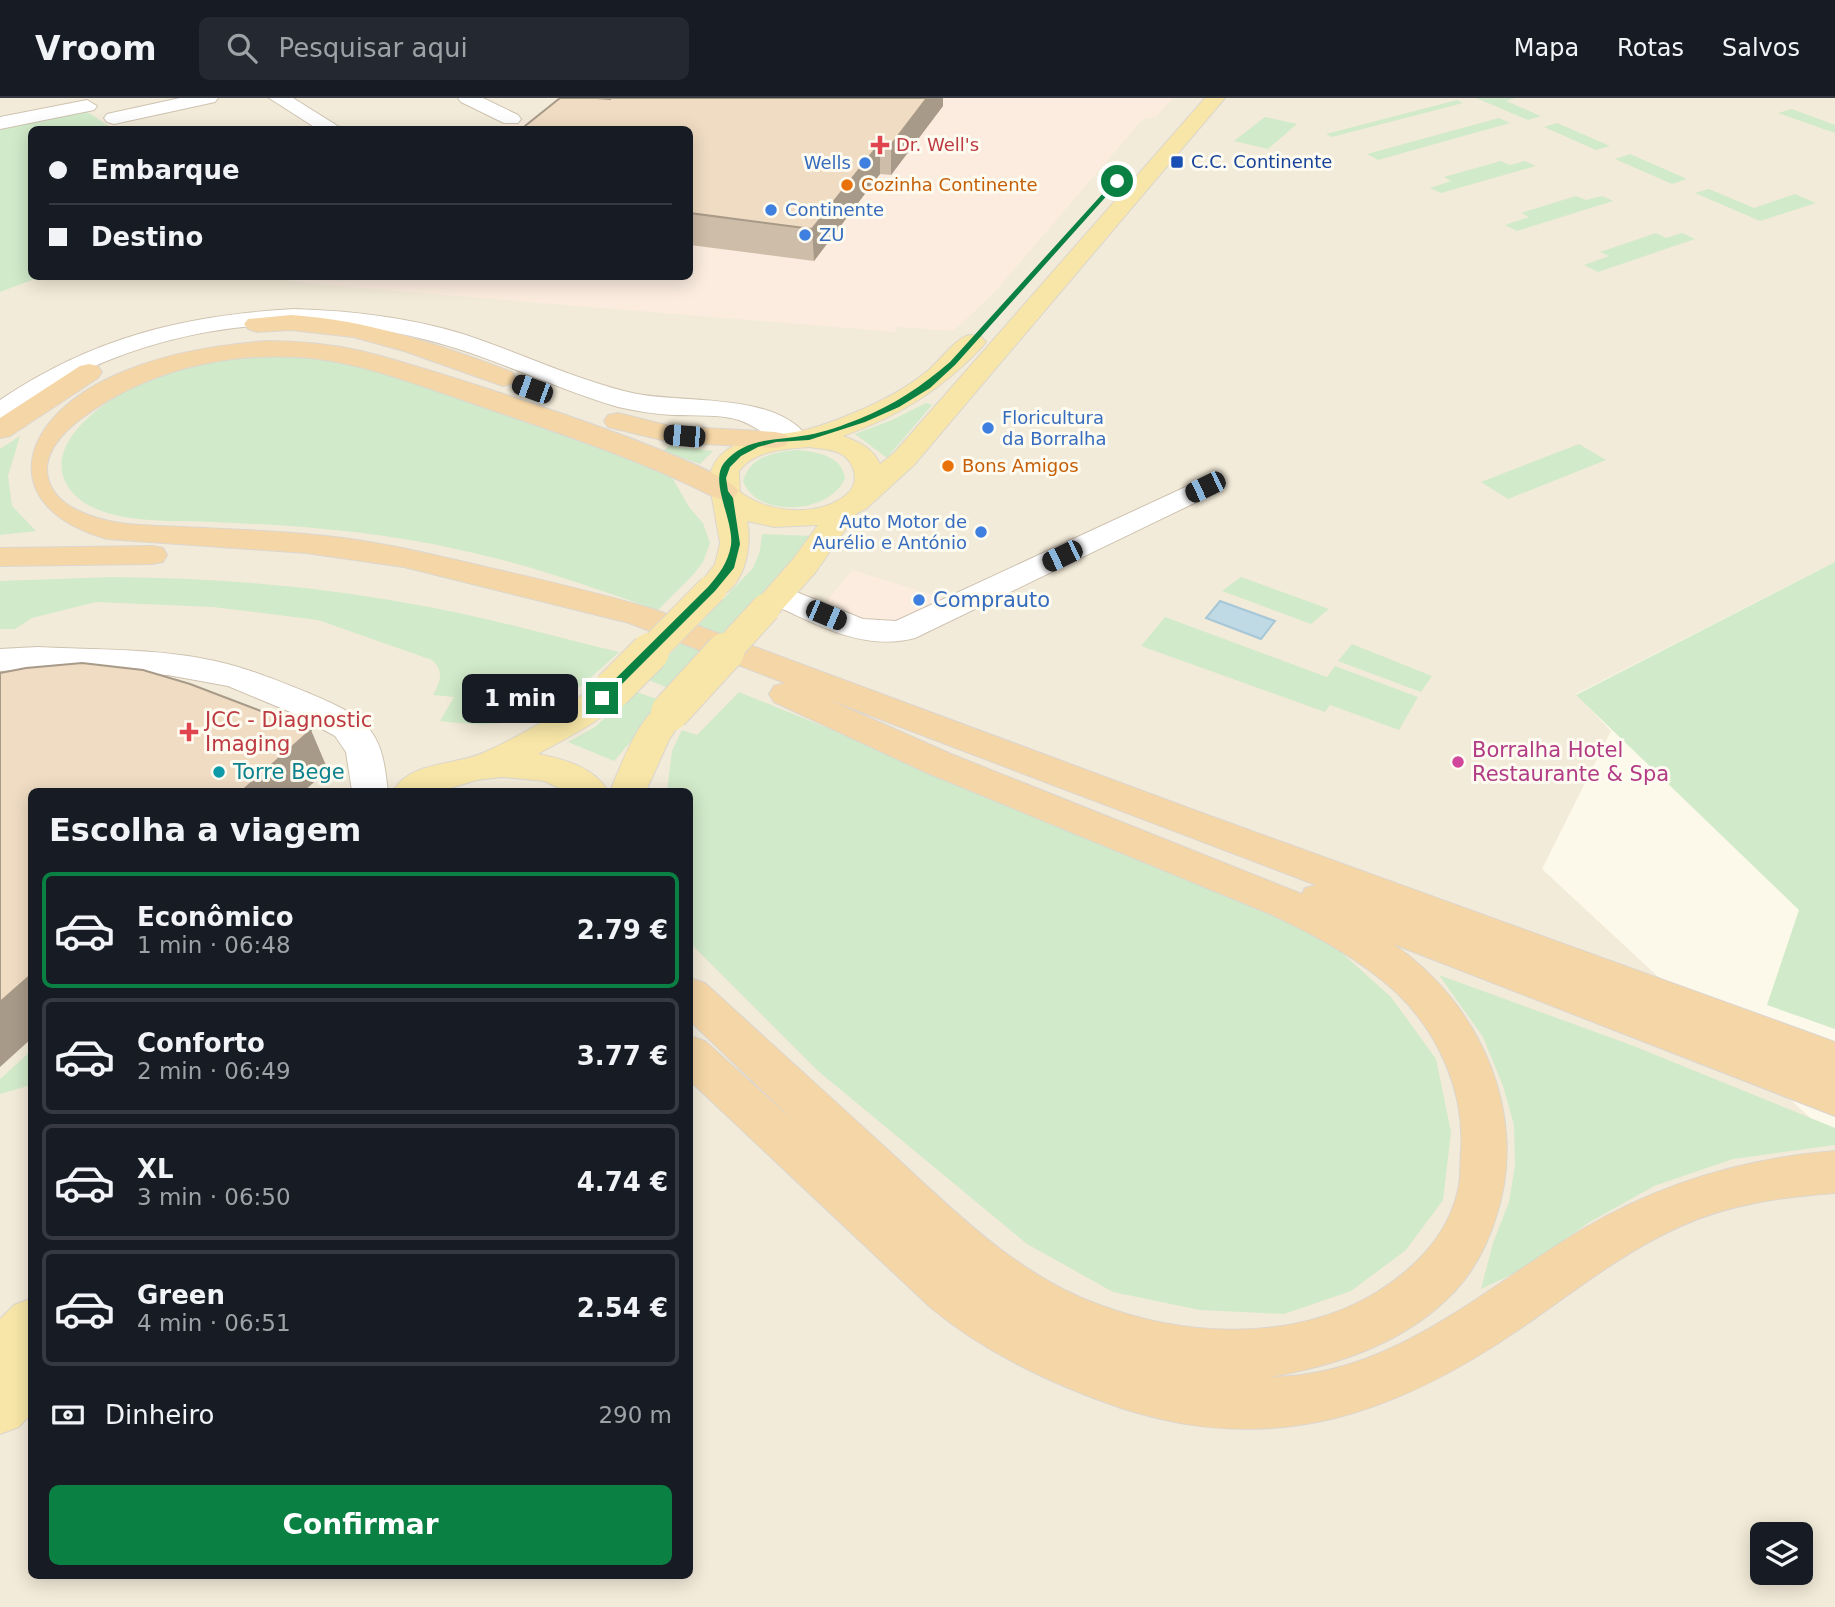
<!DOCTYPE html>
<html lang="pt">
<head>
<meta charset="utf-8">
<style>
	:root { --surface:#171b24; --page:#242831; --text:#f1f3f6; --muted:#9ea1a6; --line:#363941; --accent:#0b8043 }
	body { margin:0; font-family:"DejaVu Sans",sans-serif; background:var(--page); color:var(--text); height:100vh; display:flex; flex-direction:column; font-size:26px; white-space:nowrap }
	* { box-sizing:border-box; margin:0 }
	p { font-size:23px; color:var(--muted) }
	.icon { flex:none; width:38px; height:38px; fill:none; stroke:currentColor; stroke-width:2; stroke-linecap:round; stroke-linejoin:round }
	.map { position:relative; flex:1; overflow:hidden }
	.side { position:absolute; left:28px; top:690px; width:665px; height:791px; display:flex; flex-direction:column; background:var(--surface); border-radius:10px; box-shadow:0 4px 18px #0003 }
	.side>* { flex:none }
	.banner { position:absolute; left:28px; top:28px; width:665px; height:154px; border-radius:10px; box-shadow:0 4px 18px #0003; display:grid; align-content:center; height:154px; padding:0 21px; background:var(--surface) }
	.buttons { position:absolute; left:1750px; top:1424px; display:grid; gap:14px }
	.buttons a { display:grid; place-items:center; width:63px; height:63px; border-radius:10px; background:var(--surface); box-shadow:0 4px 18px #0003; font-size:35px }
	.end { position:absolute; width:32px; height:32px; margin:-16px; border:9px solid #0b8043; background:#fff; box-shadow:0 0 0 4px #fff }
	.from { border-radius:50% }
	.bubble { position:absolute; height:49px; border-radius:10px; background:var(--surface); box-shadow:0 4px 18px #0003; font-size:23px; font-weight:700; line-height:49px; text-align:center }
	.car { position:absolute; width:21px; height:42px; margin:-21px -10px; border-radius:9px; box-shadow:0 0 5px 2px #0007; background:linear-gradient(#222 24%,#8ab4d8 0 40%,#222 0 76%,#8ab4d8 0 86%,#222 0) }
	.banner b { display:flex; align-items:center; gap:24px; height:66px; font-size:26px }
	.banner b+b { border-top:2px solid var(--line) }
	.banner i { width:18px; height:18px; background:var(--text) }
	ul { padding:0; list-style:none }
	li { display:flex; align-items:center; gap:21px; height:116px; margin:0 14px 10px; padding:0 7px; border:4px solid var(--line); border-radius:10px }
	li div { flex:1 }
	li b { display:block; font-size:26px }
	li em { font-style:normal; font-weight:700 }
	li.selected { border-color:var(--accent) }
	li>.icon { width:63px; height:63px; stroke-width:1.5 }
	h2 { padding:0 21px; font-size:32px; line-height:84px }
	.pay { display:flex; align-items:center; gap:18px; height:77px; padding:0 21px; font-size:26px }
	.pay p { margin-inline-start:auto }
	.button { display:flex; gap:14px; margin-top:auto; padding:14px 21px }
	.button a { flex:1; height:80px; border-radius:10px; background:var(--accent); color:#fff; font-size:28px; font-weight:700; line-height:80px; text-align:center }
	header { display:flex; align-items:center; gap:42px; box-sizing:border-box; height:98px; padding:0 35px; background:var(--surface); border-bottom:2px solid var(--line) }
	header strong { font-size:33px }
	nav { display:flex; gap:38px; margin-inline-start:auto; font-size:24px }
	.search { width:490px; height:63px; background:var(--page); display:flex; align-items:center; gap:18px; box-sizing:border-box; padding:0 24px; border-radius:10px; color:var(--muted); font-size:26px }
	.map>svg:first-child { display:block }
	.residential { fill:#f3ebd9; fill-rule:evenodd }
	.commercial { fill:#fbecdf }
	.green { fill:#d1eac9 }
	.water { fill:#bfdae5; stroke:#a6c7d7; stroke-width:2 }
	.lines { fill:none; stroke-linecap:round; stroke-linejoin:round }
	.minor-casing { stroke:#cec2b0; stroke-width:2 }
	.primary-casing { stroke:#dbd6d1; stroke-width:2 }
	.trunk-casing { stroke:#dbd6d1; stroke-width:2 }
	.minor { fill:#fff; fill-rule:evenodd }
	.primary { fill:#f7e6a7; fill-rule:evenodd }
	.trunk { fill:#f5d6a6; fill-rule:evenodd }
	.primary-bridge-far1-casing { stroke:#dbd6d1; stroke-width:31; stroke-linecap:butt }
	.primary-bridge-casing { stroke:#dbd6d1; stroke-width:40; stroke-linecap:butt }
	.primary-bridge-far1 { stroke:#f7e6a7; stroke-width:29 }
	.primary-bridge { stroke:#f7e6a7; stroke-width:38 }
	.wall { fill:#cebda8 }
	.shaded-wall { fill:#a89a88 }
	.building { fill:#f0dcc3; stroke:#a89a88; stroke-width:2 }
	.route { fill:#0b8043 }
	.health-dot { fill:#e0444e; stroke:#fefbf1; stroke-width:2.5 }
	.transit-dot { fill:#1a4fb4; stroke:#fefbf1; stroke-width:2.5 }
	.shop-dot { fill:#3f7fe0; stroke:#fefbf1; stroke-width:2.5 }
	.food-dot { fill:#e8710a; stroke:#fefbf1; stroke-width:2.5 }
	.hotel-dot { fill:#d1479c; stroke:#fefbf1; stroke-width:2.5 }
	.culture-dot { fill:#0f9aa8; stroke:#fefbf1; stroke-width:2.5 }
	.labels { text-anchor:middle; stroke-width:6; stroke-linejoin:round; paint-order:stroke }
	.far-health-label { font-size:18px; fill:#be3a42; stroke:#fefbf1; text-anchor:start }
	.far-transit-label { font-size:18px; fill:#164399; stroke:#fefbf1; text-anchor:start }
	.far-shop-label { font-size:18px; fill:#366cbe; stroke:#fefbf1; text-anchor:start }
	.far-food-label { font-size:18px; fill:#c56008; stroke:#fefbf1; text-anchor:start }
	.shop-label { font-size:21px; fill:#366cbe; stroke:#fefbf1; text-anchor:start }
	.health-label { font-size:21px; fill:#be3a42; stroke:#fefbf1; text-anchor:start }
	.hotel-label { font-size:21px; fill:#b23c85; stroke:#fefbf1; text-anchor:start }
	.culture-label { font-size:21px; fill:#0d838f; stroke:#fefbf1; text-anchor:start }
</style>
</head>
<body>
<header>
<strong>Vroom</strong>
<div class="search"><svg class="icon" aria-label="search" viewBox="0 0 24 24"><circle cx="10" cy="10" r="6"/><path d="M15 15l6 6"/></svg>Pesquisar aqui</div>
<nav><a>Mapa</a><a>Rotas</a><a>Salvos</a></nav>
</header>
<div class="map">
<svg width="1835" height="1509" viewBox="0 0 1835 1509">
	<rect width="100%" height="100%" fill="#fcf8ea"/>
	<path class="residential" d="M0,0h1835v464l-259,132 35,37 -69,138 293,272v466h-1835zM32,32h658v146h-658zM32,693h658v784h-658zM1762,1437h39v38h-39z"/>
	<path class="commercial" d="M609,0h564l-17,19 -13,2 -150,175 -40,37 -56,-4 -2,5 -559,-46 -81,-9 435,-1v-146l-208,-1 76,-15z
		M852,472l62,19 29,9 -52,26 -14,2 -50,-19 2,-9z"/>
	<path class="green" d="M1476,0h39l-9,3 35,15 -13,4z
		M1457,2l6,3 -131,34 -6,-3z
		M1792,11l43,16v8l-57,-20z
		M86,13l27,18 -81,1v146l8,1 -40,15v-165z
		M1265,19l32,7 -29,25 -34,-8z
		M1499,20l11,5 -132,37 -11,-6z
		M1557,25l53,23 -14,4 -52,-23z
		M1630,56l57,25 -15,5 -57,-25z
		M1501,63l9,4 15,-4 11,5 -95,27 -11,-5 21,-7 -7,-4z
		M1709,91l45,19 41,-14 21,9 -56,18 -65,-28z
		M1576,98l10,4 16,-4 11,5 -96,30 -12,-6 24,-8 -8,-4z
		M1656,135l10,5 16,-5 13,6 -97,33 -14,-7 25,-9 -9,-4z
		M284,257l78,9 279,95 32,20 16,28 14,16 7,20 -7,19 -11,14 -34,34c-65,-22 -130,-46 -198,-60 -78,-18 -166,-25 -247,-28 -40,-2 -112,4 -141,-30 -41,-49 49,-104 87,-117 41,-14 83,-19 125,-20z
		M926,305l6,2 -45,53 -32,-24 37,-14z
		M20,338l-12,40 4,30 24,25 -36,4v-86z
		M1579,346l27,16 -98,39 -27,-17z
		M669,348l44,5 -13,13 -37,-13z
		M797,352c19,2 45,5 48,28 -14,36 -88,41 -102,3 7,-25 32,-29 54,-31z
		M762,436l50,2 -23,31 -113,124 -30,-12 107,-111 7,-17z
		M1835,464v467l-68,-24 32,-95 -223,-215z
		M112,479c99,1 197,8 295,26 72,12 142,32 212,49 -64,59 -88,81 -179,69l14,-24 -21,-2c8,-14 11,-24 -1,-35l-114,-40 -105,-13 -117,-5 -64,16 -17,11h-15v-48z
		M1241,479l88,32 -18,15 -89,-33z
		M1165,519l162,60 8,-11 83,31 -19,33 -69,-25 -5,7 -184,-66z
		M1352,546l80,32 -11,16 -83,-31z
		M634,593l31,11 -51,59 -46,-19 27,-15z
		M739,594l524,213 70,40 58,52 45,62 15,73 -8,68 -37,50 -55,41 -67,23 -84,-4 -87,-18 -86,-48 -209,-173 -128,-128v-152h-23l5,-40 10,-21 15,5z
		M1439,877l192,70 204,83v17l-102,14 -79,27 -66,37 -60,44 -47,22 12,-46 16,-41 6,-36 -1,-41 -11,-39 -20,-49z
		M31,953v34l-31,9v-15z"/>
	<path class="water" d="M1220,503l55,20 -14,18 -55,-21z"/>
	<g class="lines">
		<defs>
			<path id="minor" d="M180,0h38l-3,4 -101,22 -7,-2 -3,-4 3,-4z
				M269,0h24l51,32h-25z
				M458,0h25l35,17 3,4 -3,4h-14l-43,-21z
				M87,2l10,6 -3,4 -94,19v-12z
				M295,211c57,2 113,8 168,25 55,18 108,44 165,58 49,13 147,-2 180,46l-4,6c-24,6 -43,-17 -65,-24 -21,-6 -44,-4 -66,-5 -19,-1 -37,-4 -55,-8 -66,-19 -128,-52 -195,-68 -110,-28 -234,-17 -337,31 -27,13 -52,31 -76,48l-10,2v-20c93,-63 185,-85 295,-91z
				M1205,380l10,3 5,6 -5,6 -300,145c-53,14 -101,-15 -147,-36l-5,-7 5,-7 11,-3 84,34 33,2z
				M38,549c58,3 119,1 177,14 32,7 61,19 91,31 21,9 50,20 64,38 14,18 15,40 18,61h-36l-6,-39 -11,-16 -40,-22 -67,-28 -60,-11 -130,-6 -38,2v-22z"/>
			<path id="primary" d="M1205,0h20l-311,367 -47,43 -11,6 -41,59 -38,42 -11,3 -11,-3 -5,-7 43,-49 25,-34 -44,2 -27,-6c7,30 -7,85 -46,75l-5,-7 19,-25 5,-21 -11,-62c5,-47 63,-43 96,-51 16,-4 32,-10 46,-16 27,-11 53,-24 75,-42 13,-10 26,-30 40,-36 6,-2 10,-1 16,1l4,5 -4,5c-41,43 -83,69 -139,89 16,6 30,12 37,28l14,-11zM810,349c10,2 22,2 31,7 15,9 19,30 5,41 -29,23 -78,18 -106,-3l-1,-21c16,-21 46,-22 71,-24z
				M612,581l12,3 5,8c-17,27 -63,48 -91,64 26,5 56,13 70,37h-43l-21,-10 -42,-4 -25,3 -36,11h-48c18,-31 64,-25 92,-39 26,-12 53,-27 77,-42 16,-11 30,-26 50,-31z
				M670,602l12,4 5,8 -18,28 -23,51h-36c12,-27 30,-82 60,-91z
				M32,1200v115l-13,14 -19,7v-115l14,-14z"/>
			<path id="trunk" d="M291,217c78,5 149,30 221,57l4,6 -4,6 -9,2 -99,-35 -51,-14 -62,-7 -34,2 -9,-3 -4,-5 4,-5z
				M267,243c32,0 63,3 94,10 53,12 356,108 378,140l-5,6 -10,3 -10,-3c-81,-41 -166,-67 -251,-97 -55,-18 -108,-40 -167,-43 -76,-4 -152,15 -214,61 -16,12 -33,28 -35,49 -1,20 13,35 30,43 33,17 72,15 108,17 53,3 106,4 158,11 53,7 104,20 156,32 51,12 103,24 154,39l549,204 633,229v74l-442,-172c87,59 137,171 103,273 -8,26 -22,54 -41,74 -49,52 -117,74 -185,86 123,-1 214,-89 313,-148 78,-46 162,-71 252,-78v42c-53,4 -105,11 -154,33 -58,26 -105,64 -157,100 -127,88 -250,132 -403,82 -67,-23 -136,-55 -191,-101l-240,-226v-45l15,5 90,81 -105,-101v-43l15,5c61,56 122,111 183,167 63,58 127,124 209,154 100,38 225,39 309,-33 25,-21 45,-49 52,-81 3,-12 2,-26 3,-39 4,-59 -22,-117 -64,-158 -37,-34 -82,-58 -127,-79l-345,-142 -151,-70 -5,-8 5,-8 11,-3 -156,-60 -225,-56 -98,-14 -199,-14c-107,-30 -95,-115 4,-162 49,-23 102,-32 156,-36zM827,601l489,186 -11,3 -3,6 -351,-140z
				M89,266l9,2 4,6 -4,6 -88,58 -10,2v-20l80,-52z
				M618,315l52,13 105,6 10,2 4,6 -4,6 -10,2 -105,-6 -62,-15 -4,-6 4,-6z
				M152,448l11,2 4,7 -4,7 -11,2 -152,2v-18z"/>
		</defs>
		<use href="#minor" class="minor-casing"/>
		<use href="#primary" class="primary-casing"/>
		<use href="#trunk" class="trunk-casing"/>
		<use href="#minor" class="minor"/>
		<use href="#primary" class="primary"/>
		<use href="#trunk" class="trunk"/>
		<defs>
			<path id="primary-bridge-far1" d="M648,556l64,-65
				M724,556l42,-46"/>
			<path id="primary-bridge" d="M612,592l38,-38
				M670,614l55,-60"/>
		</defs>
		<use href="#primary-bridge-far1" class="primary-bridge-far1-casing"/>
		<use href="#primary-bridge" class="primary-bridge-casing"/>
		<use href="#primary-bridge-far1" class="primary-bridge-far1"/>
		<use href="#primary-bridge" class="primary-bridge"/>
	</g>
	<path class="wall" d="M611,0h332v8l-52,69 -11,-1 -66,87 -124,-16v-115l-80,-31z"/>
	<path class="shaded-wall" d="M927,0h16v8l-52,69v-30z
		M880,45v31l-66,87 -2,-32z
		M311,632l17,40 -24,21h-62z
		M32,876v64l-32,29v-65z"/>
	<path class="building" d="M560,0h36l14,1 1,-1h316l-36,47 -11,-2 -68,86 -122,-16v-83h-170z
		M82,565l61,7 47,14 121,46 -69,61h-210v183l-32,28v-329l26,-5z"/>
	<path class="route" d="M1115,82l5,1 -165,184 -25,23 -31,19 -34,15 -56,18 -33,2 -18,5 -17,9 -11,11 -4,11 2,13 5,7 7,46 -6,24 -19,23 -109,109h-8v-4l110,-109c11,-13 20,-24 23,-42 3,-25 -22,-63 -7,-82 22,-27 54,-22 84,-28 17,-3 36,-10 51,-16 35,-14 63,-33 91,-57z"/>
	<g class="health-dot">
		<path d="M876.5 36.5h7v7h7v7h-7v7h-7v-7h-7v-7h7z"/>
		<path d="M185.5 623.5h7v7h7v7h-7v7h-7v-7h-7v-7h7z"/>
	</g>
	<rect class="transit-dot" x="1170" y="57" width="14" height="14" rx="3.5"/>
	<g class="shop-dot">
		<circle cx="865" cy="65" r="7"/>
		<circle cx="771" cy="112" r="7"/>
		<circle cx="805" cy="137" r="7"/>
		<circle cx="988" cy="330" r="7"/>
		<circle cx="981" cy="434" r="7"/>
		<circle cx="919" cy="502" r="7"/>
	</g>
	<g class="food-dot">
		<circle cx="847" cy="87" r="7"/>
		<circle cx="948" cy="368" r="7"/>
	</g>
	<circle class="hotel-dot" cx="1458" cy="664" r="7"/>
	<circle class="culture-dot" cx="219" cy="674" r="7"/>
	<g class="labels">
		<g class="far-health-label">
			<text x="896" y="53">Dr. Well's</text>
		</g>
		<g class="far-transit-label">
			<text x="1191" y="70">C.C. Continente</text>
		</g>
		<g class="far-shop-label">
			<text x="851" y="71" text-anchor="end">Wells</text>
			<text x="785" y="118">Continente</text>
			<text x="819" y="143">ZU</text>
			<text x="1002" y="326">Floricultura<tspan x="1002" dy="21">da Borralha</tspan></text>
			<text x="967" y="430" text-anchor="end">Auto Motor de<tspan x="967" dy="21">Aurélio e António</tspan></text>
		</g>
		<g class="far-food-label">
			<text x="861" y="93">Cozinha Continente</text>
			<text x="962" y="374">Bons Amigos</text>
		</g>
		<g class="shop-label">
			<text x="933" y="509">Comprauto</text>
		</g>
		<g class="health-label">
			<text x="205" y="629">JCC - Diagnostic<tspan x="205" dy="24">Imaging</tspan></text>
		</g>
		<g class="hotel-label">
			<text x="1472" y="659">Borralha Hotel<tspan x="1472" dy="24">Restaurante &amp; Spa</tspan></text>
		</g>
		<g class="culture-label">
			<text x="233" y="681">Torre Bege</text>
		</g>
	</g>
</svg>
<div class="buttons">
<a><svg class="icon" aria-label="layers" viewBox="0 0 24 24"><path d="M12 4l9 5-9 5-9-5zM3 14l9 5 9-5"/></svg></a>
</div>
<i class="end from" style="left:1117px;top:83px"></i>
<i class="end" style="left:602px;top:600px"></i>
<div class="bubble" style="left:462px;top:576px;width:116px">1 min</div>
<i class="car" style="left:532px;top:291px;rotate:290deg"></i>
<i class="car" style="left:684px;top:338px;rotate:275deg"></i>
<i class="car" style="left:1205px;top:389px;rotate:244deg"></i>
<i class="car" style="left:1062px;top:458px;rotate:244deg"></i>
<i class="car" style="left:826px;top:517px;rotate:113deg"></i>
<div class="banner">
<b><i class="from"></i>Embarque</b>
<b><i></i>Destino</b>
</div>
<section class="side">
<h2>Escolha a viagem</h2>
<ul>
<li class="selected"><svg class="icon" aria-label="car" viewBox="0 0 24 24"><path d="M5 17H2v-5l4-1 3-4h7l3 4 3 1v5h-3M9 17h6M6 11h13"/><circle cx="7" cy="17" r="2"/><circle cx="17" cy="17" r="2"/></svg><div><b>Econômico</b><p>1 min · 06:48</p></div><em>2.79 €</em></li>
<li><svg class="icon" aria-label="car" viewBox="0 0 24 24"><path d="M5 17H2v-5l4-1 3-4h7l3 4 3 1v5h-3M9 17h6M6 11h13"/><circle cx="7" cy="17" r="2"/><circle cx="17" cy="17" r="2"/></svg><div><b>Conforto</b><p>2 min · 06:49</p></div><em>3.77 €</em></li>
<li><svg class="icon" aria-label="car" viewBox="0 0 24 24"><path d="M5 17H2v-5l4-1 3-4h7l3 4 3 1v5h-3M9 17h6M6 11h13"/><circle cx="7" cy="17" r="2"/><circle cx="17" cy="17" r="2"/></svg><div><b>XL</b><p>3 min · 06:50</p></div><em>4.74 €</em></li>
<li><svg class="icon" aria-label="car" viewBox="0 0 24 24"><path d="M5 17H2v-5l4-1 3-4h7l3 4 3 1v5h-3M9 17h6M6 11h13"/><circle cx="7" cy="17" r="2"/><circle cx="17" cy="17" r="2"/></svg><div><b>Green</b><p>4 min · 06:51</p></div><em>2.54 €</em></li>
</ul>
<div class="pay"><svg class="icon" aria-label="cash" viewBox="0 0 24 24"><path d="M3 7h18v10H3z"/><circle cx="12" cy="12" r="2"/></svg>Dinheiro<p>290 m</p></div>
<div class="button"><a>Confirmar</a></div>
</section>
</div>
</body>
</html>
